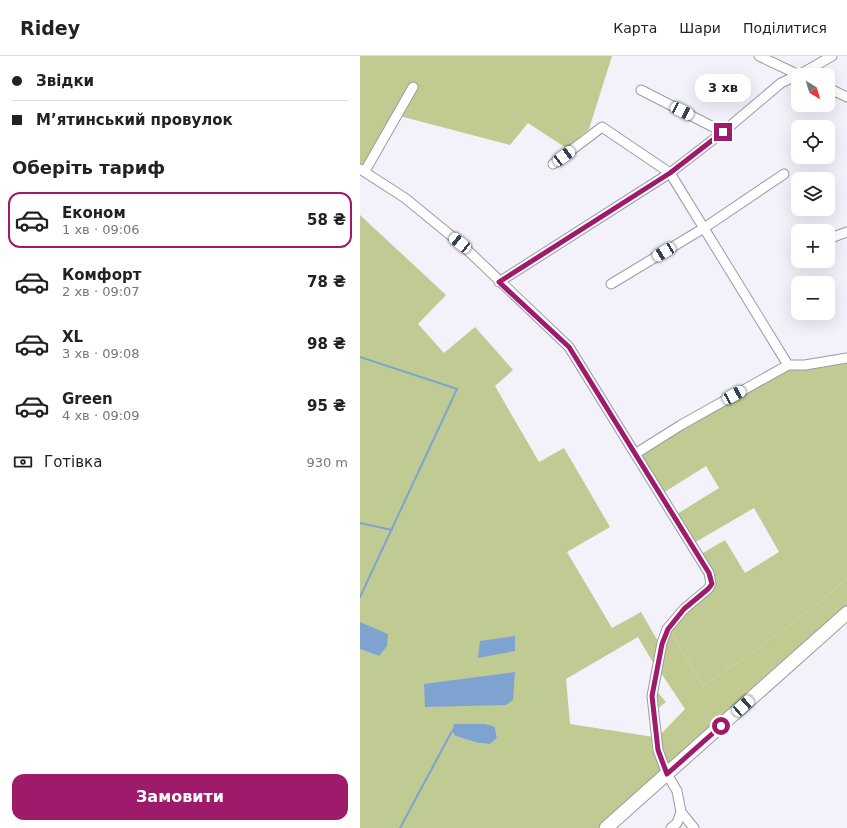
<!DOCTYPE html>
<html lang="uk">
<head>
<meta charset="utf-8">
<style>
	:root { --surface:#fff; --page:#f2f2f2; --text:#222; --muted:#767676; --line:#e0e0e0; --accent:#9e1a6b }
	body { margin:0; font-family:"DejaVu Sans",sans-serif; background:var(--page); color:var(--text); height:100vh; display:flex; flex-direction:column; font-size:15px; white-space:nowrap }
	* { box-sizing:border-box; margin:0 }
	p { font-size:13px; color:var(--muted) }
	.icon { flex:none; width:22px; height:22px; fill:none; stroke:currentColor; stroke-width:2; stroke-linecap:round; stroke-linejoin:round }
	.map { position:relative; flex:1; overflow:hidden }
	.details { display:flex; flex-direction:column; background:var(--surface); width:360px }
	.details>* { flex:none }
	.guide { display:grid; align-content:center; height:88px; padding:0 12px; background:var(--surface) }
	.needle { width:26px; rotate:142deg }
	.fabs { position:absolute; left:431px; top:12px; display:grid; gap:8px }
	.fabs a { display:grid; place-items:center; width:44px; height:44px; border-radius:8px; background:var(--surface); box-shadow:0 4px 16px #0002; font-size:20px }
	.end { position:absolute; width:18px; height:18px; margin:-9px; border:5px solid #9e1a6b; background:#fff; box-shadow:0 0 0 2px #fff }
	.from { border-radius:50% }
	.bubble { position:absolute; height:28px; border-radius:12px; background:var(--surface); box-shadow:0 4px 16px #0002; font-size:13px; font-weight:700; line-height:28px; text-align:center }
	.car { position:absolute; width:12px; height:24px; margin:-12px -6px; border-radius:5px; box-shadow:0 0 3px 1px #0007; background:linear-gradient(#fff 24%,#345 0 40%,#fff 0 76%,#345 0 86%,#fff 0) }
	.guide b { display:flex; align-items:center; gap:14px; height:38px; font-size:15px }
	.guide b+b { border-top:1px solid var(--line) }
	.guide i { width:10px; height:10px; background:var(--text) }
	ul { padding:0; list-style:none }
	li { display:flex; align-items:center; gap:12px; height:56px; margin:0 8px 6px; padding:0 4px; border:2px solid transparent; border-radius:12px }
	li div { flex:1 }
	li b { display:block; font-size:15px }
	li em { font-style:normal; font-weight:700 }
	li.current { border-color:var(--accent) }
	li>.icon { width:36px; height:36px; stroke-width:1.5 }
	h2 { padding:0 12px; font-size:18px; line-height:48px }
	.pay { display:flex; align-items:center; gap:10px; height:44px; padding:0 12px; font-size:15px }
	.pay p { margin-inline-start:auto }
	.button { display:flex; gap:8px; margin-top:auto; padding:8px 12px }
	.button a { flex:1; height:46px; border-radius:12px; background:var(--accent); color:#fff; font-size:16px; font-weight:700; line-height:46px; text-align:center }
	header { display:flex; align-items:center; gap:24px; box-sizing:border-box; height:56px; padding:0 20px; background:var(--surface); border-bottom:1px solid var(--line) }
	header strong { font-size:19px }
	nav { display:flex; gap:22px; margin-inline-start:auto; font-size:14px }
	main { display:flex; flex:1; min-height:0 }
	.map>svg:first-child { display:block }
	.green { fill:#c0ca93; fill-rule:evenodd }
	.forest { fill:#c1cb91 }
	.water { fill:#7fa3d1 }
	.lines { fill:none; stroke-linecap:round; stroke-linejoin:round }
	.stream { stroke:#7fa3d1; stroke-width:2 }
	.minor-casing { stroke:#9b9ba3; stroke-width:11 }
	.highway-casing { stroke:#9b9ba3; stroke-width:15 }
	.minor { stroke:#fff; stroke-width:9 }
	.highway { stroke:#fff; stroke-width:13 }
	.route { stroke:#9e1a6b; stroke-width:5 }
</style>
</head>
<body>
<header>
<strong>Ridey</strong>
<nav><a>Карта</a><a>Шари</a><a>Поділитися</a></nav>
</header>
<main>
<section class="details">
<div class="guide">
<b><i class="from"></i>Звідки</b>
<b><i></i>Мʼятинський провулок</b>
</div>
<h2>Оберіть тариф</h2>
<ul>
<li class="current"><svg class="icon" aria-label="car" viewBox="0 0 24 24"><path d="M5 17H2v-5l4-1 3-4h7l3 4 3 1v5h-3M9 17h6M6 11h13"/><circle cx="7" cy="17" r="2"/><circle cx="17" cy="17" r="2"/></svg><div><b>Економ</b><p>1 хв · 09:06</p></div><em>58 ₴</em></li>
<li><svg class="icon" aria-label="car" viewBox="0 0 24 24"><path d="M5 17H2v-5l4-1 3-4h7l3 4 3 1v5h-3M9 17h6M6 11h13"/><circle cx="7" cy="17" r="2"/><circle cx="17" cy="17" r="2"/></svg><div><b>Комфорт</b><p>2 хв · 09:07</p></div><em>78 ₴</em></li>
<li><svg class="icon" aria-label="car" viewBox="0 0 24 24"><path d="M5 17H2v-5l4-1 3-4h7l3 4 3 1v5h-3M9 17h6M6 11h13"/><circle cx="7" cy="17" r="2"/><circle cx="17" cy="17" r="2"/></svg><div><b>XL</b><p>3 хв · 09:08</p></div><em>98 ₴</em></li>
<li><svg class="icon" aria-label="car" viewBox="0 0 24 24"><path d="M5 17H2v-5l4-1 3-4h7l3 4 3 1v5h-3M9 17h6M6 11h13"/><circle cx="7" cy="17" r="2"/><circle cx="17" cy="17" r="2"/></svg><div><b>Green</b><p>4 хв · 09:09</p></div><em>95 ₴</em></li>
</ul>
<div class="pay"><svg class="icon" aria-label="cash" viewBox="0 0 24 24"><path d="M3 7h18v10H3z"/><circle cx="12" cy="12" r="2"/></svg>Готівка<p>930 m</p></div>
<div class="button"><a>Замовити</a></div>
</section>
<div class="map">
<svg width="487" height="772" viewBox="0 0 487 772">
	<rect width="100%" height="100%" fill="#f3f2fb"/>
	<path class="green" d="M0,159l86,80 -28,29 26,29 31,-26 38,43 -18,16 44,76 25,-14 46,79 -43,25 45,76 29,-16 18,31 -4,23 -17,-29 -72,42 4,45 84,13 9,33 -65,58h-238v-179l19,7 -19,-34zM135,671l2,11 -7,6 -12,-1 -23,-7 -3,-5z
		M487,304v218c-44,41 -94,74 -144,108l-33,-56 16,-19 24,-20 -9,-37 24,-14 20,33 34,-21 -25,-44 -60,35 -17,-29 42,-26 -13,-22 -43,27 -25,-38 151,-88z
		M295,633l11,13 -10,8z"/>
	<path class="forest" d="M0,0h252l-23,73 -23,19 -38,-25 -18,22 -118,-31 -28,52 -4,-1z
		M487,522v28l-180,160 -6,-17 -2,-13 26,-27 -26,-39 11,-40 33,56c50,-34 100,-67 144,-108z"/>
	<path class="water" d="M0,566l28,12 -1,12 -8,10 -19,-7z
		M155,580v15l-37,7 2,-17z
		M155,616l-2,28 -7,5 -81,2 -1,-23z
		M94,668h31l10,3 2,11 -7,6 -12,-1 -23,-7 -3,-5z"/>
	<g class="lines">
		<path class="stream" d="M0,301l97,32 -97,208
			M0,467l32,7
			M40,772l52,-97"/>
		<defs>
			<path id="minor" d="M399,0l40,19
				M439,19l33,-19
				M468,32l19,9
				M281,34l82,42
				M193,108l49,-37 68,46 118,192
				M0,113l45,29 55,45 109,104 140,226 2,11 -3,5 -24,20 -17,20 -5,14 -10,53 6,54 9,24 10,17 4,21 13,16
				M5,115l48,-84
				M468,183l19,-7
				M139,226l171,-109 53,-41 58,-49 17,-8
				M251,228l93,-56 80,-54
				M275,398l46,-29 107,-60h17l42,-7
				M311,772l6,-5 4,-11"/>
			<path id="highway" d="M246,772l241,-215"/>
		</defs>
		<use href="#minor" class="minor-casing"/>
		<use href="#highway" class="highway-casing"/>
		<use href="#minor" class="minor"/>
		<use href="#highway" class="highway"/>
	</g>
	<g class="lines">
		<path class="route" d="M361,670l-54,48 -9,-24 -6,-54 10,-52 6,-15 16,-20 24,-20 4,-5 -3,-11 -140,-226 -70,-65 171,-109 53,-41"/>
	</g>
</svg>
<div class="fabs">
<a><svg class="needle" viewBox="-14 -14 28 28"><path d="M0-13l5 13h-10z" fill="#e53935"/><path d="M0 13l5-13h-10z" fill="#767676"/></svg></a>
<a><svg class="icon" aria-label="locate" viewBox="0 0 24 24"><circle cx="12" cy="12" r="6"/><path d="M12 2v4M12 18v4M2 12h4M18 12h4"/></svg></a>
<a><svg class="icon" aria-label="layers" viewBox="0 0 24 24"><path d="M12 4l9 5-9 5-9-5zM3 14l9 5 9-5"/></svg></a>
<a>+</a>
<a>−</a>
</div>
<i class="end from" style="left:361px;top:670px"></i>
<i class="end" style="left:363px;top:76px"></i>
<div class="bubble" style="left:335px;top:18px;width:56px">3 хв</div>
<i class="car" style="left:322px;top:55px;rotate:117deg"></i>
<i class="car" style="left:204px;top:100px;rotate:53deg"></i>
<i class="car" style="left:100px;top:187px;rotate:309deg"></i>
<i class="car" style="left:304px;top:196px;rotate:239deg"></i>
<i class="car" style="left:374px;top:339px;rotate:61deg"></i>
<i class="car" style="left:383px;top:650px;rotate:48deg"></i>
</div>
</main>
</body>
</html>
